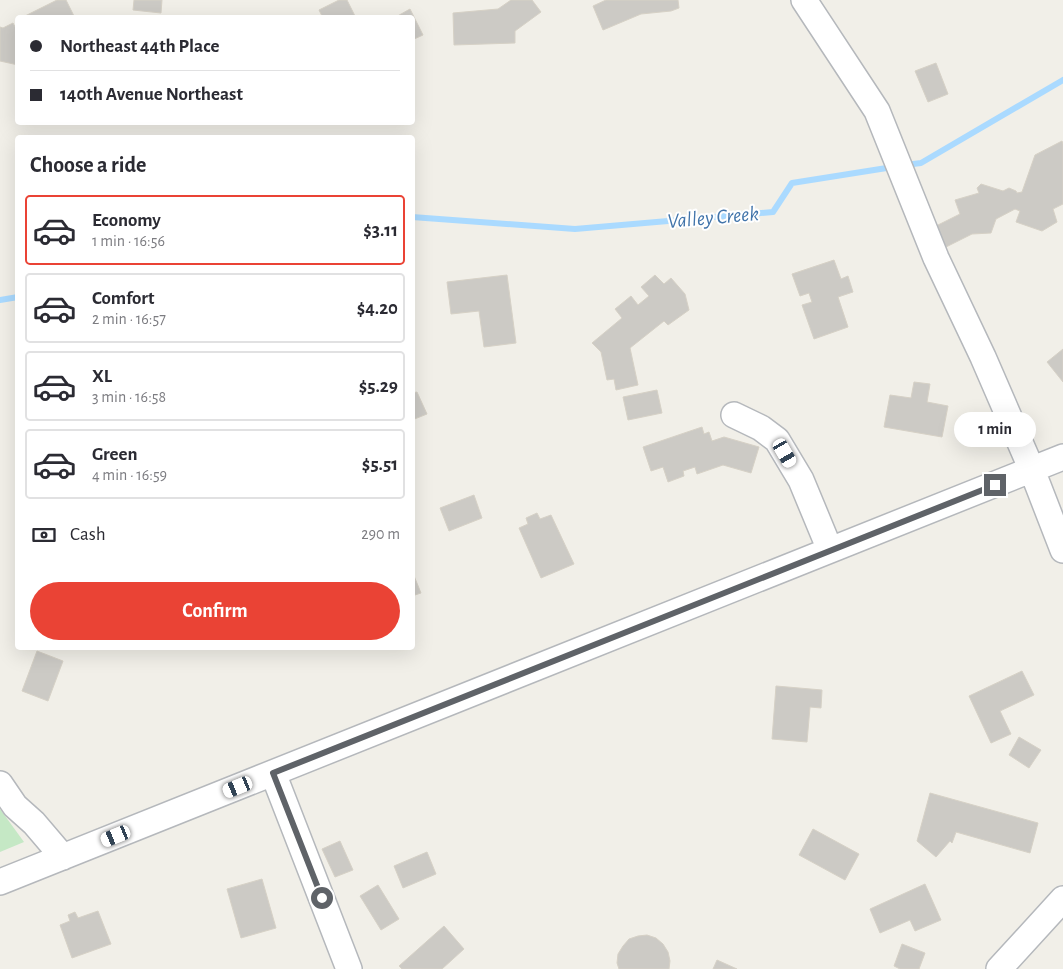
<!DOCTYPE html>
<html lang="en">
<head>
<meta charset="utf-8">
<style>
	:root { --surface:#fff; --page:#f7f7f7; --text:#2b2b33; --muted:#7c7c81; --line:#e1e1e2; --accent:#ea4335 }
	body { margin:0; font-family:"Alegreya Sans",sans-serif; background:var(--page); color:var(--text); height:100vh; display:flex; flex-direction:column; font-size:19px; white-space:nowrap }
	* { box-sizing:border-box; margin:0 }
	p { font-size:16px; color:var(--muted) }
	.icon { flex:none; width:28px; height:28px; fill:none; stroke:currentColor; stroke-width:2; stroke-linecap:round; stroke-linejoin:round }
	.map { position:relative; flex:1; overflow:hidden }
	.side { position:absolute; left:15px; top:135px; width:400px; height:515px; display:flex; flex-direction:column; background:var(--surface); border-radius:5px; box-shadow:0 5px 20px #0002 }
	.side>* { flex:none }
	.top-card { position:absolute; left:15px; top:15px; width:400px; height:110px; border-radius:5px; box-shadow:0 5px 20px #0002; display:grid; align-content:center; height:110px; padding:0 15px; background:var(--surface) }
	.end { position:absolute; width:22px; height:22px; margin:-11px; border:6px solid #5f6368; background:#fff; box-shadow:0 0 0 2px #fff }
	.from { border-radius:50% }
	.bubble { position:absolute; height:35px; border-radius:18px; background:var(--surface); box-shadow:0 5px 20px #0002; font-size:16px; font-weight:600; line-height:35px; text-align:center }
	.car { position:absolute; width:15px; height:30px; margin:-15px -8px; border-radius:6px; box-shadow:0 0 4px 1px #0007; background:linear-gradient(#fff 24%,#345 0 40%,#fff 0 76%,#345 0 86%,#fff 0) }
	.top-card b { display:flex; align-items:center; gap:18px; height:48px; font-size:19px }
	.top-card b+b { border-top:1px solid var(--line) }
	.top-card i { width:12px; height:12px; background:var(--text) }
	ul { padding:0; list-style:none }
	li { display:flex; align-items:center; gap:15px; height:70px; margin:0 10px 8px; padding:0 5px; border:2px solid var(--line); border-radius:5px }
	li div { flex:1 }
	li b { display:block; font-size:19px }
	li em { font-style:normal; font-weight:600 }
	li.selected { border-color:var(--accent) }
	li>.icon { width:45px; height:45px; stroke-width:1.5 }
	h2 { padding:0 15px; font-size:22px; line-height:60px }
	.pay { display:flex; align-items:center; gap:12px; height:55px; padding:0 15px; font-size:19px }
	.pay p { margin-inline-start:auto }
	.button { display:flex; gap:10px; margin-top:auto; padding:10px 15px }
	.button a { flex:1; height:58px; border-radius:30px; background:var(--accent); color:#fff; font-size:20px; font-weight:600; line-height:58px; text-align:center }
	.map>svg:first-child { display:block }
	.green { fill:#c5e8c5 }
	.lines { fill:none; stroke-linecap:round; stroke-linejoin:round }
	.stream { stroke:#aadaff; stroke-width:6 }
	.building { fill:#cccac5; stroke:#d6d1c6 }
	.minor-casing { stroke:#b5b8bc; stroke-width:28 }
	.minor { stroke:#fff; stroke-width:25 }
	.route { stroke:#5f6368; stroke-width:6 }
	.labels { text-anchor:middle; stroke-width:4; stroke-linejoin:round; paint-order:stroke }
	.water-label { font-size:21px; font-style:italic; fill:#4174aa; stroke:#fff }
</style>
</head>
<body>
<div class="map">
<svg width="1063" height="969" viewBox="0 0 1063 969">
	<rect width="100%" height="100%" fill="#f1efe8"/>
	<path class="green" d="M0,809l24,33 -24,10z"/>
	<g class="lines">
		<path class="stream" d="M905,165l16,-2 142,-83
			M412,217l163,12 198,-17 19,-29 101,-16
			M0,300l18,-3"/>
	</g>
	<path class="building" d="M57,0h9l9,18h-50v-2z
		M134,0h28l-1,13 -28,-3z
		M339,0h8l9,18h-33l-4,-8z
		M511,0h21l9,12 -26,19v12l-61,2 -1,-32 45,-4z
		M606,0h72l1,8 -8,3 -30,3 -38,16 -10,-24z
		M410,9l13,26 -11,5v-22h-18z
		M13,23l5,9v33l-18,-4v-34l3,1z
		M936,63l12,31 -20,8 -13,-31z
		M1062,141l1,3v60l-10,5 4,13 -15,9 -26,-9 4,-11 -5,-2 -19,10 -5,14 -19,1 -26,13 -10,-21 24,-12 -5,-14 24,-7 -2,-5 4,-4 22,7 6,-3 7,3 1,2 5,-1 13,-37z
		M834,260l7,19 7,-3 5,16 -15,5 10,30 -34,12 -12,-34 10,-3 -3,-9 -9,3 -8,-22z
		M507,275l9,68 -32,4 -5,-36 -28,3 -4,-32z
		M655,275l9,9 7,-6 14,16 4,16 -21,15 -4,-4 -34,27 8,37 -22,5 -2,-11 -7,1 -6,-28 -9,-9 30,-25 -7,-9 16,-13 7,9 11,-9 -8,-9z
		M1063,349v33l-16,-20z
		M914,382l16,2 -3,18 21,4 -6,31 -58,-10 6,-32 21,3z
		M657,390l5,23 -34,7 -5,-23z
		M417,392l10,22 -15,6v-27z
		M702,427l2,7 5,-2 3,9 12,-4 35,10 -8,26 -28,-8 -26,9 -2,-7 -12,4 1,5 -16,6 -5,-15 -12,4 -8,-24z
		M474,495l8,23 -33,13 -9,-23z
		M537,513l3,6 11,-4 23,49 -33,14 -22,-50 9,-4 -2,-6z
		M412,571l9,22 -9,3z
		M37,651l26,10 -15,40 -26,-10z
		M1022,671l12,24 -34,16 11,23 -20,9 -22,-47z
		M776,686l46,4 -1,18 -11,-1 -3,35 -35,-3z
		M1019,737l22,13 -12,18 -20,-13z
		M930,793l108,30 -8,30 -74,-21 -4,11 -2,-2 -14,16 -19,-16z
		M813,829l46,25 -14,26 -46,-25z
		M340,841l13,29 -18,7 -13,-28z
		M427,852l9,22 -33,14 -9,-22z
		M262,879l14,49 -35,10 -14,-49z
		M925,884l16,36 -26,11 -5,-11 -30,13 -10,-24z
		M378,885l21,34 -18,11 -21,-34z
		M98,911l13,33 -39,14 -12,-33 10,-4 -2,-6 7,-3 3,6z
		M444,926l20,23 -22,20h-40l-3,-3z
		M647,935l9,3 7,6 5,8 2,9 -1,8h-50l-2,-6 1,-9 5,-8 6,-7 9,-3z
		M902,944l23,9 -6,16h-19l-6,-3z
		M717,960l20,9h-24z"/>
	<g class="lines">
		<defs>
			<path id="minor" d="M804,0l73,111 59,147 47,99 49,113 31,80
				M734,415l27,13 16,12 24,40 29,70
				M273,773l76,196
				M0,784l15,22 19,17 29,34
				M0,882l1063,-425
				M999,969l64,-70"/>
		</defs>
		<use href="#minor" class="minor-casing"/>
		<use href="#minor" class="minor"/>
	</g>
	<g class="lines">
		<path class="route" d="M322,898l-49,-125 722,-288"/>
	</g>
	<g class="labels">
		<g class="water-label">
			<text transform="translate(713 217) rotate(-5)" y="7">Valley Creek</text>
		</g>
	</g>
</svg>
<i class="end from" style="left:322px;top:898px"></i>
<i class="end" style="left:995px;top:485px"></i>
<div class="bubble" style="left:954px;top:412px;width:82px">1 min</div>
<i class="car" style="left:785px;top:453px;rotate:150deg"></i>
<i class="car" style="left:238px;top:787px;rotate:248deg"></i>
<i class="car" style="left:116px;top:836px;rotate:248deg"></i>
<div class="top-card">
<b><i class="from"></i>Northeast 44th Place</b>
<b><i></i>140th Avenue Northeast</b>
</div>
<section class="side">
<h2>Choose a ride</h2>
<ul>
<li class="selected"><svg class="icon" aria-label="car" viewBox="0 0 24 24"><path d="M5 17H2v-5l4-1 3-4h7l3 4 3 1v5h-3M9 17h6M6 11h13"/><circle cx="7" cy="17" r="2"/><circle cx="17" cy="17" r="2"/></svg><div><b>Economy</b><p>1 min · 16:56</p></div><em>$3.11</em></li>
<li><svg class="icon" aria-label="car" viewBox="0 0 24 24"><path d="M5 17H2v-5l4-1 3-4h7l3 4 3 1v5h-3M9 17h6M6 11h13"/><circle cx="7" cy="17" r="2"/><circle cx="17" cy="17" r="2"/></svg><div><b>Comfort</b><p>2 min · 16:57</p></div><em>$4.20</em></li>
<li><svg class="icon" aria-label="car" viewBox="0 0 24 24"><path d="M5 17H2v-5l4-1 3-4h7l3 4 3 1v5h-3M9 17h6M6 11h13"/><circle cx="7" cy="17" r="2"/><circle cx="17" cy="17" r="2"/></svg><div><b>XL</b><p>3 min · 16:58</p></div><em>$5.29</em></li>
<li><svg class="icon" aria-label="car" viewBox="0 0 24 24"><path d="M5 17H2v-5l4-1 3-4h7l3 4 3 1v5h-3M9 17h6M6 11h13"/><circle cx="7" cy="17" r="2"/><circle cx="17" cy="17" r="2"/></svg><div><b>Green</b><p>4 min · 16:59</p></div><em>$5.51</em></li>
</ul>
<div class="pay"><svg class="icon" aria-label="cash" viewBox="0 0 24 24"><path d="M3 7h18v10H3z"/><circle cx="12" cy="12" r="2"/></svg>Cash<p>290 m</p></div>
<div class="button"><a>Confirm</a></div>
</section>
</div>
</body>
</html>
